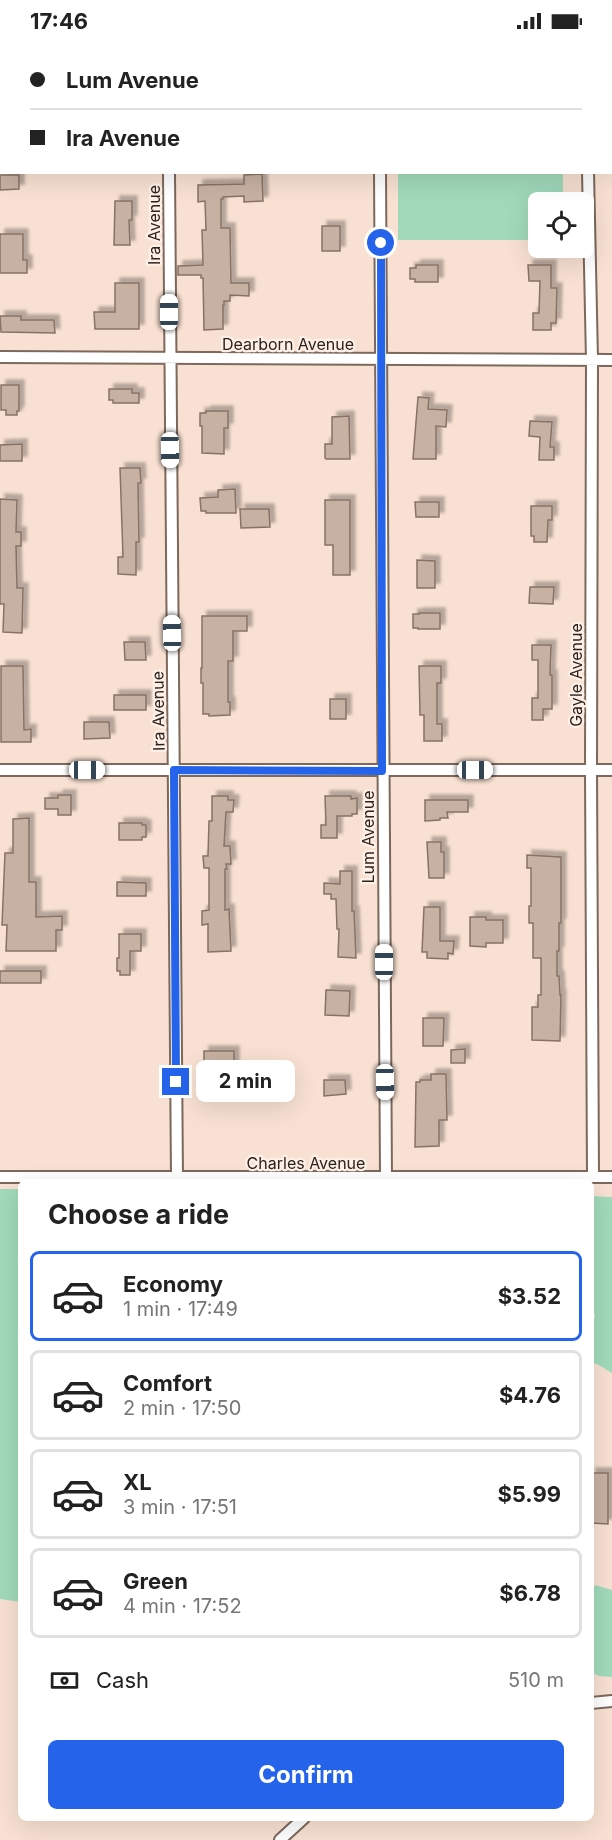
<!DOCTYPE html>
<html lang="en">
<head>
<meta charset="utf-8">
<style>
	:root { --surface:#fff; --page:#f6f6f6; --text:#222; --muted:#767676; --line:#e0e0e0; --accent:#2563eb }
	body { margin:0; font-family:Inter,sans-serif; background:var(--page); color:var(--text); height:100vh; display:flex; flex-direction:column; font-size:22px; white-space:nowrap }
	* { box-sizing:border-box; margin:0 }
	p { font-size:20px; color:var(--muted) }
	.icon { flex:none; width:33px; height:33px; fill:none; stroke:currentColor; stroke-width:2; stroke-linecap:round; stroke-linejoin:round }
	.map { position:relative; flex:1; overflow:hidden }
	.sheet { position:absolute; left:18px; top:1137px; width:576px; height:642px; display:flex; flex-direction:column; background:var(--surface); border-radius:9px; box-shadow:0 6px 24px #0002 }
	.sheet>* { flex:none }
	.top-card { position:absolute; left:0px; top:0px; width:612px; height:132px; box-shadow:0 6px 24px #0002; display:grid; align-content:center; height:132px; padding:0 30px; background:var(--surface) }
	.buttons { position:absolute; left:528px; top:150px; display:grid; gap:12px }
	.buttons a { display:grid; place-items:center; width:66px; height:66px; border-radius:9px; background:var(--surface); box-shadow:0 6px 24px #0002; font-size:30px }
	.end { position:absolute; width:27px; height:27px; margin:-14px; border:8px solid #2563eb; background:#fff; box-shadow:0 0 0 3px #fff }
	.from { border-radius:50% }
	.bubble { position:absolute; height:42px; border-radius:9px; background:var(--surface); box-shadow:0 6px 24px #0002; font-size:20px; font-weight:700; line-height:42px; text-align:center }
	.car { position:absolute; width:18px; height:36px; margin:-18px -9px; border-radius:8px; box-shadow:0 0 4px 2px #0007; background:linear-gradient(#fff 24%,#345 0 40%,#fff 0 76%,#345 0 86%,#fff 0) }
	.top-card b { display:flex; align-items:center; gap:21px; height:57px; font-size:22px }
	.top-card b+b { border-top:2px solid var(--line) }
	.top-card i { width:15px; height:15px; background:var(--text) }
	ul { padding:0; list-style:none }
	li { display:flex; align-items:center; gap:18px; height:90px; margin:0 12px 9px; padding:0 18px; border:3px solid var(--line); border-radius:9px }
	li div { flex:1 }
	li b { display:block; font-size:22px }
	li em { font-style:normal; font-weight:700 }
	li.active { border-color:var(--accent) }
	li>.icon { width:54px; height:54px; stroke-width:1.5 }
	h2 { padding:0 30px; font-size:27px; line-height:72px }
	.pay { display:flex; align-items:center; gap:15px; height:66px; padding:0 30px; font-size:22px }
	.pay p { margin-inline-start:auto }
	.cta { display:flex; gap:12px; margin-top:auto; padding:12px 30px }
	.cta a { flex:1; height:69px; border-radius:9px; background:var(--accent); color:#fff; font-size:24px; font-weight:700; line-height:69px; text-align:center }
	.status { display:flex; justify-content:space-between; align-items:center; height:42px; padding:0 30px; background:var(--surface); direction:ltr }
	.status svg { height:16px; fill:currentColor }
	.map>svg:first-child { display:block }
	.green { fill:#a1dabb }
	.building { fill:#c7b1a3; stroke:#877265; stroke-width:1.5; filter:url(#shadow) }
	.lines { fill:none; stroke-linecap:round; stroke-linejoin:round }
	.street-casing { stroke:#7c685c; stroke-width:14 }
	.street { stroke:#fff; stroke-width:10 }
	.route { stroke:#2563eb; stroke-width:8 }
	.labels { text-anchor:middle; stroke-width:4.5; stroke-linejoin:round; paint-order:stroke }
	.street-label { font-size:16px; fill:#2c231e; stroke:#fef0e7 }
</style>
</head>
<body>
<div class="status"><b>17:46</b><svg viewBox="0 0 49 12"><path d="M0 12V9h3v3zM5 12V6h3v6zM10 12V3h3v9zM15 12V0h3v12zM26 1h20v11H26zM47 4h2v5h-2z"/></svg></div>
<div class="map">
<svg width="612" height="1798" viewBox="0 0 612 1798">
	<defs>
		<filter id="shadow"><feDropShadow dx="5" dy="-5" stdDeviation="1.5" flood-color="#0004"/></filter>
	</defs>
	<rect width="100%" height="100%" fill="#f8e1d2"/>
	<path class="green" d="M398,0h165v1l-165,1z
		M398,131h165v29h-25v38h-140z
		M0,1147h21v413l-21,-3z
		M591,1154l21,1v176l-15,-9 -6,-1v-40l4,-6 -4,-19z
		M595,1543l17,5v87l-13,-1 -8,-4v-81z"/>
	<path class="building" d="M262,132l1,27 -19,1v-6l-21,1v2h-2v29h9l1,55h18v13l-19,-1v6h-6v4h-1v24l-19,1 -1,-52h-2v-3h-23v-9l25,-1 -1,-35h4l-1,-29 -7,1v-17l46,-1v-9z
		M0,133h19v14l-19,1z
		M115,159h17v19h-3l1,25h-16z
		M322,184h18v25h-18z
		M0,192h23v26h4v13h-27z
		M416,223h22v17h-23v-3h-5v-11h6z
		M528,223h23v23h6l-1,35h-5v7h-18v-17h6l1,-32h-11z
		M115,241h24v46h-44l-1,-17h21z
		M0,274h21v4h33l1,13 -54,-1z
		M1,343h18v26h-2v4h-11v-5h-5z
		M109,347h23v4h7v10h-26v-3h-4z
		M418,355l11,1 -1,11 19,1 -1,17 -10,-1v33h-23z
		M206,369h22v17h-4v26l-22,-1v-27h-2v-13h6z
		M349,374l1,43h-24l-1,-1v-14h7v-27z
		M530,379l22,1 -2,25h4v13h-15l1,-23 -11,-1z
		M22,402v17h-22v-16z
		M120,426h20l1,15h-3l1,59h-3v33l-18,-1v-17h5z
		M235,447l1,24h-30v-2h-5l-1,-13 18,-1v-7z
		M0,457l17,1 -1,32h5v14h-5l1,42h6l-1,45 -19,-1 1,-28h-4z
		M325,458h25v75h-17v-30h-8z
		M415,460h24v15h-23z
		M531,464h21v14h-4l-1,22h-13v-6h-3z
		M240,467h29l1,18 -29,1z
		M417,518l18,1v27h-18z
		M530,545h24l-1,17 -24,-1z
		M419,571h21v16h-22v-1h-5v-14h6z
		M202,574h45v15h-14v30h-5v41h2v13l-21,1v-2h-6v-31h-2v-15h1z
		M124,600h21l1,18h-21z
		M532,603h19l-1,30h2v34h-9v11h-11v-22h6v-38h-6z
		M1,624h22l1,64 7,-1v13h-30z
		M419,624h22v17h-4v41h5v17h-18v-26h-4z
		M114,653h32v15h-32z
		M330,657h16v20h-16z
		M84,680h25l1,16 -26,1z
		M58,753h13v20h-13v-6h-13v-11h13z
		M212,754h16v4h6l-1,12h-7l-2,34h6l1,18h-5l1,5h-2v41l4,-1 2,42 -23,1v-28l-6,1v-14l7,-1v-42h-5l-1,-12h5l1,-35h3z
		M325,754h26v3l6,-1v16h-5v2h-15v22h-16v-13h5z
		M425,758h43v12h-21l1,6h-8v2l-15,1z
		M29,776v64h7v35l26,-1v14h-6v21h-50l1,-26h-5l3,-72h8v-34z
		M119,781h23v2h4v12h-4v3h-23z
		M427,800h14v10h3v26h-15z
		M527,813l34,2v66h-2v28h-2v25h2l1,19h1l-1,46 -28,-1v-33h6v-12h3v-37h-8v-35h-4v-17h2v-38h-4z
		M340,829h12v40h2l2,47 -18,-1 1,-28h-2l-1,-30h-5v-5h-7v-11l16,1z
		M117,840l29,1v13h-29z
		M424,865h16v34h14l-1,13 -5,-1v6l-21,-1v-6h-5z
		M470,875h16v3h17v23h-17v4l-16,-1z
		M119,892h22v17h-11v24h-10v-4h-3v-13h2z
		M0,929h41v12h-41z
		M326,948l24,1 -1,25 -24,-1z
		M423,976h21l-1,28h-20z
		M465,1007v14h-14v-13z
		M204,1009h30v18h-30z
		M431,1032h15l1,46h-8v26l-24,1 1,-65h4v-2h11z
		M324,1038h21l1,14 -22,2z
		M591,1431h17v51l-17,-1z"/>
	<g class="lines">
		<defs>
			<path id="street" d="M169,0v2
				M379,0v2
				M586,0v2
				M169,130l8,1006
				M380,130l6,1006
				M588,130l4,188 -1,410 2,407
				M0,315l612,3
				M0,728h612
				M0,1135h612
				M591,1661l21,-2
				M280,1798l24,-22"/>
		</defs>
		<use href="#street" class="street-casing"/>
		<use href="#street" class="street"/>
	</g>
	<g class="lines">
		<path class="route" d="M176,1040l-2,-312 208,1 -1,-528"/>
	</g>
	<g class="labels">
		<g class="street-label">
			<text transform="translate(154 183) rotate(-90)" y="6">Ira Avenue</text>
			<text x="288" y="308">Dearborn Avenue</text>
			<text transform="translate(576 633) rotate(-90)" y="6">Gayle Avenue</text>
			<text transform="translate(158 669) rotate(-91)" y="6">Ira Avenue</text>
			<text transform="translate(368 795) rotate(-90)" y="6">Lum Avenue</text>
			<text x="306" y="1127">Charles Avenue</text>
		</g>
	</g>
</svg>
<div class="buttons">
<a><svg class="icon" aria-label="locate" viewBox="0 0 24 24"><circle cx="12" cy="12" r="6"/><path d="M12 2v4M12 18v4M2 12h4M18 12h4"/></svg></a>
</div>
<i class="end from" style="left:381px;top:201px"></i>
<i class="end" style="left:176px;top:1040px"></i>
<div class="bubble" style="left:196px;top:1018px;width:99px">2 min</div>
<i class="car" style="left:169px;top:270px;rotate:0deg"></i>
<i class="car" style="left:170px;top:408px;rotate:179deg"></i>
<i class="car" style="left:172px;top:591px;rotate:359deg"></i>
<i class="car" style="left:87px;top:728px;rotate:90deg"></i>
<i class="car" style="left:475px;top:728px;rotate:90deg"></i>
<i class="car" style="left:384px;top:920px;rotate:0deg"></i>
<i class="car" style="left:385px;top:1040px;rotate:179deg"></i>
<div class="top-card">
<b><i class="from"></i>Lum Avenue</b>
<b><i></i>Ira Avenue</b>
</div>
<section class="sheet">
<h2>Choose a ride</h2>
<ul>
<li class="active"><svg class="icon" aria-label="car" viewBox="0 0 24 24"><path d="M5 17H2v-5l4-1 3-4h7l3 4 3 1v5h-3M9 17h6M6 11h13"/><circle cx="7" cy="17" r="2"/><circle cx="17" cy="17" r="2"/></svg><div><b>Economy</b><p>1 min · 17:49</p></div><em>$3.52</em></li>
<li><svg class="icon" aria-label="car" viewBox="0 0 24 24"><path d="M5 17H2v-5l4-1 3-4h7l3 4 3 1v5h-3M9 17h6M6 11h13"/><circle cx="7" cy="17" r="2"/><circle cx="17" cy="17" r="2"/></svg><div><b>Comfort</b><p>2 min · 17:50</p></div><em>$4.76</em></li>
<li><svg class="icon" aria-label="car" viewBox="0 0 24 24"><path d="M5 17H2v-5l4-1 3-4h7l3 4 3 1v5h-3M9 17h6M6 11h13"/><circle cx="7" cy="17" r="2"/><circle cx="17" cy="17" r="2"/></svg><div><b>XL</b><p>3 min · 17:51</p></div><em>$5.99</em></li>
<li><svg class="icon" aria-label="car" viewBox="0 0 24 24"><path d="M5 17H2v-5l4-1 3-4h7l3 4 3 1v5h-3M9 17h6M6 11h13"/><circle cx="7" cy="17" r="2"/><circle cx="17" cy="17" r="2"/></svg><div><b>Green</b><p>4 min · 17:52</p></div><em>$6.78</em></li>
</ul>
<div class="pay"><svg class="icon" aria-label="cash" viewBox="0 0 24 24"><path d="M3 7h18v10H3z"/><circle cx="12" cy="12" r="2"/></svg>Cash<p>510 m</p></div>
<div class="cta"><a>Confirm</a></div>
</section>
</div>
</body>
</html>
